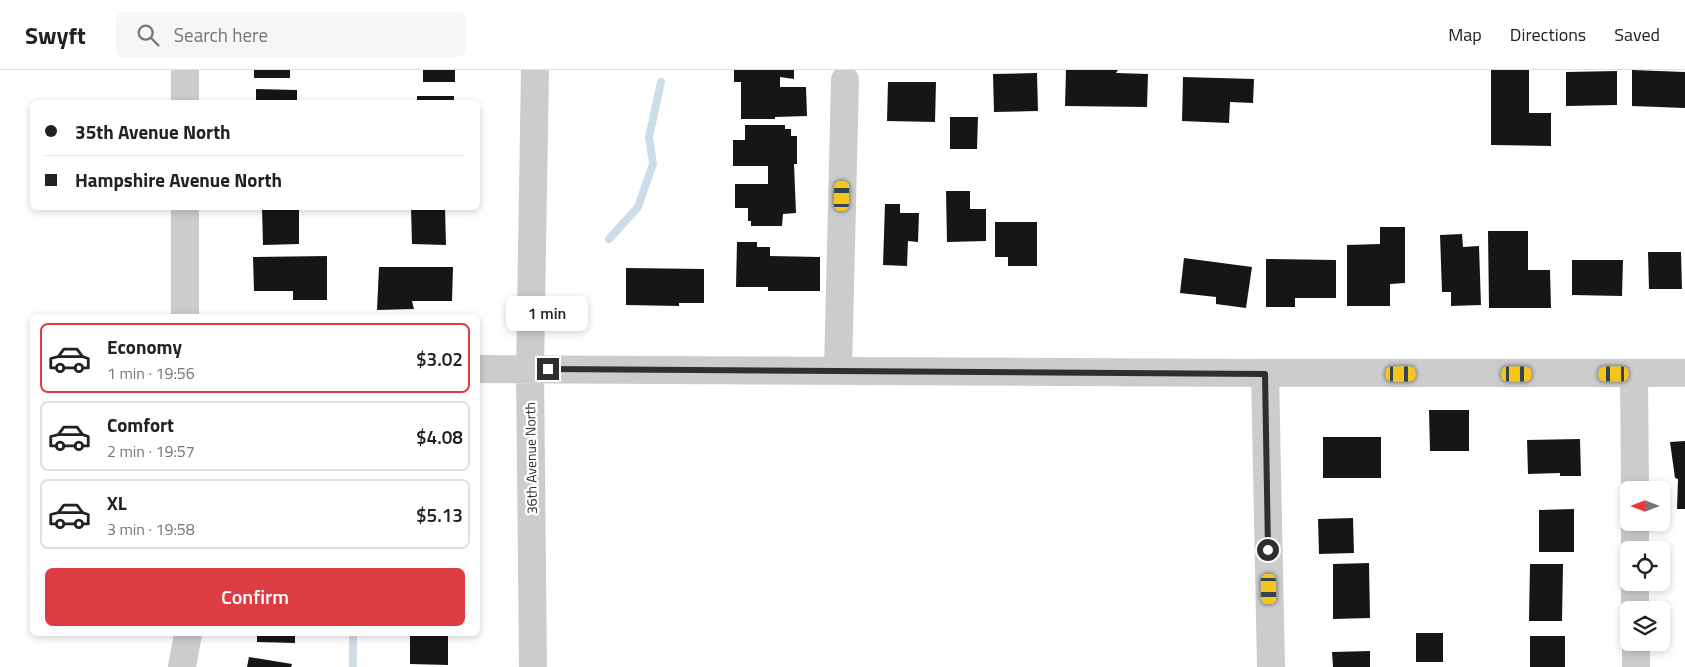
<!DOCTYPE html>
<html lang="en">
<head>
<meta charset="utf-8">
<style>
	:root { --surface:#fff; --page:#f6f6f6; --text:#222; --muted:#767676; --line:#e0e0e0; --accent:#dc3c42 }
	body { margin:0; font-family:"Titillium Web",sans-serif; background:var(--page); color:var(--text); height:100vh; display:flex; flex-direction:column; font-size:19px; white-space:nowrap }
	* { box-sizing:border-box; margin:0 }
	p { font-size:16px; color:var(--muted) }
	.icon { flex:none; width:28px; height:28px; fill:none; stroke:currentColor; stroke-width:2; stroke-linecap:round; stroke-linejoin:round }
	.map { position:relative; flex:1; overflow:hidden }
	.panel { position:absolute; left:30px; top:244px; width:450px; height:322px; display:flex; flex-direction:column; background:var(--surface); border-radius:8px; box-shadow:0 2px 8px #0003 }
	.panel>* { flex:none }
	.guide { position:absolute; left:30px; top:30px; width:450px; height:110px; border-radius:8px; box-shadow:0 2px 8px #0003; display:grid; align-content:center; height:110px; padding:0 15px; background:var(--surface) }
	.needle { width:32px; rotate:270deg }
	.controls { position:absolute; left:1620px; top:411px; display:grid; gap:10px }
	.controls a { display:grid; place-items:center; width:50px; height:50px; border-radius:8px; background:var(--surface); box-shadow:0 2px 8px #0003; font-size:25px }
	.end { position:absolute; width:22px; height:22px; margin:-11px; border:6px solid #2f2f2f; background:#fff; box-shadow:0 0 0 2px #fff }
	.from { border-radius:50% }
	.bubble { position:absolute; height:35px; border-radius:8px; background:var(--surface); box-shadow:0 2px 8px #0003; font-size:16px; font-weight:600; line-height:35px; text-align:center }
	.car { position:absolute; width:15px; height:30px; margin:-15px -8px; border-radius:6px; box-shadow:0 0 4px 1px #0007; background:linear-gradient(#f5c518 24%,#345 0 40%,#f5c518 0 76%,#345 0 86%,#f5c518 0) }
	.guide b { display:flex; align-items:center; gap:18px; height:48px; font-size:19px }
	.guide b+b { border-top:1px solid var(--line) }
	.guide i { width:12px; height:12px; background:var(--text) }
	ul { padding:9px 0 0; list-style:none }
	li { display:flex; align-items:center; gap:15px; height:70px; margin:0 10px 8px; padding:0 5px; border:2px solid var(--line); border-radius:8px }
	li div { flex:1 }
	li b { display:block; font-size:19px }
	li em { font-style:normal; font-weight:600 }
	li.active { border-color:var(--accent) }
	li>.icon { width:45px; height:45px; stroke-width:1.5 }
	.cta { display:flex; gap:10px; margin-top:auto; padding:10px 15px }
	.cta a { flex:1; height:58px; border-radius:8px; background:var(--accent); color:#fff; font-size:20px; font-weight:600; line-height:58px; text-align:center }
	header { display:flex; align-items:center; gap:30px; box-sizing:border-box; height:70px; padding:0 25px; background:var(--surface); border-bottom:1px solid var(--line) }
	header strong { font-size:24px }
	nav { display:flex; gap:28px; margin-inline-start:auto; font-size:18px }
	.search { width:350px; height:45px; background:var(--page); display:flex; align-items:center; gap:12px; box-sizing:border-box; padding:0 18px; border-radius:8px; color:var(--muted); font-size:19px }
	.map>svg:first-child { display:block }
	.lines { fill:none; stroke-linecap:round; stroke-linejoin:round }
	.stream { stroke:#ccddea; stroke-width:8 }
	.building { fill:#161616 }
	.minor { stroke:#ccc; stroke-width:28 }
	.route { stroke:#2f2f2f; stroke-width:6 }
	.labels { text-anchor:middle; stroke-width:5; stroke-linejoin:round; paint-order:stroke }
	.street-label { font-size:14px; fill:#2f2f2f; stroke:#fff }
</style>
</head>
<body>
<header>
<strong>Swyft</strong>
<div class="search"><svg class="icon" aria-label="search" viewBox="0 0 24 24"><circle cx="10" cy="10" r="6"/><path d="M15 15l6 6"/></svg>Search here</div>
<nav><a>Map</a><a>Directions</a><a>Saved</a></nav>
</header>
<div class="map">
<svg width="1685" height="597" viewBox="0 0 1685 597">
	<rect width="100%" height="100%" fill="#fff"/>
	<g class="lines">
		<path class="stream" d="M609,169l29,-32 15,-43 -4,-27 12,-55
			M353,597v-33"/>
	</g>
	<path class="building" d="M254,0h36v8h-36z
		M423,0h32v12h-32z
		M734,0h60v9l-14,-2v10h26l1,29 -32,1v2h-34v-37h-7z
		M1066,0h52l-2,3 32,1 -1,33 -82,-1z
		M1491,0h38v43h22v33l-60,-1z
		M1632,0l53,2v36l-53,-2z
		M1617,1v34l-51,1v-34z
		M1037,3l1,38 -44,1 -1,-38z
		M1183,7l71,2 -1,24 -23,-1 -1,21 -47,-2z
		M888,12h48l-1,40 -48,-1z
		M256,19l41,1v12h-41z
		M417,26h37v6h-37z
		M950,47h28l-1,32h-27z
		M745,55h40v4h6v7h6v28h-3l2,49 -13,1 -1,12h-31v-5h-3v-13h-13v-24h33v-18h-35v-26h12z
		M946,121h24v18h16v32l-39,1z
		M885,134h15v9h19l-1,29 -10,-1 -1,25 -24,-1z
		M262,138h37v36l-36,1z
		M411,138h34l1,37 -34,-1z
		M995,152h42v44h-29v-9h-13z
		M1380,157h25v56l-15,1v22h-43v-61l33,-1z
		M1488,161h40v39h22l1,38h-62z
		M1462,164l1,13 16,-1 2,59 -30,1v-14h-9l-2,-57z
		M737,172h20v5h13v9l50,1v34h-52v-4h-32z
		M1648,182h33l1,37h-33z
		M327,186v44h-34v-9h-39l-1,-34z
		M1184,188l68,9 -6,41 -30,-4v-7l-36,-4z
		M1266,189l70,1v38h-41v9h-29z
		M1572,190h51l-1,36 -50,-1z
		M379,197h74l-1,34h-40l2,8 -37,1z
		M626,198l78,1v34h-25v3l-53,-1z
		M1429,340h40v41h-39z
		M1323,367h58v41h-58z
		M1580,369l1,37h-21v-3l-32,1 -1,-34z
		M1685,371v68h-8l1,-30 -3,-1 -5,-36z
		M1574,439v43h-35v-42z
		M1353,448l1,35 -35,1 -1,-35z
		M1369,493l1,55 -37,1v-55z
		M1530,494h33l-1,57h-33z
		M1416,563h27v29h-27z
		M257,564h38v9l-38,-1z
		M410,564h38v31l-38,-1z
		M1530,566h35v31h-35z
		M1370,581v16h-37l-1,-15z
		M249,587l43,7 -1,3h-44z"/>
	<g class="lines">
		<path class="minor" d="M185,32v-32
			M185,246v-108
			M478,299l787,4h420
			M838,300l7,-290
			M1265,303l6,294
			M1634,303l1,117
			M1635,452v28
			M1635,512v28
			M1636,572v25
			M182,597l6,-33
			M533,597l-3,-298 5,-299"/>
	</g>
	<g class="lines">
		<path class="route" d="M548,299l717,5 3,176"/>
	</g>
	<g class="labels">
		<g class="street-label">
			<text transform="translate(531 388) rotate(-91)" y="5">36th Avenue North</text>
		</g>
	</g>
</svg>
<div class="controls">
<a><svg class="needle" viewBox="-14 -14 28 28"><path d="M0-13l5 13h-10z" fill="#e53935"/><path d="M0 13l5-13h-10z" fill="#767676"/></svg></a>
<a><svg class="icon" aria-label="locate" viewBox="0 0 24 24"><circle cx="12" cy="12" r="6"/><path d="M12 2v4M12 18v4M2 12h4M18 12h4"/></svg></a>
<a><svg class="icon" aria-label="layers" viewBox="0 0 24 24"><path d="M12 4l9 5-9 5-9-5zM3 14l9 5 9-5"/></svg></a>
</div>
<i class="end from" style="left:1268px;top:480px"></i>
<i class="end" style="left:548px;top:299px"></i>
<div class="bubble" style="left:506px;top:226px;width:82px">1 min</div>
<i class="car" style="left:842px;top:126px;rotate:1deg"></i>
<i class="car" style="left:1401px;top:304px;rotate:90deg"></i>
<i class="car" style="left:1517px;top:304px;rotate:90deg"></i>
<i class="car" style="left:1614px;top:304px;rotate:270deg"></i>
<i class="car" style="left:1269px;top:519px;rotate:179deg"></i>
<div class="guide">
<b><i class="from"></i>35th Avenue North</b>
<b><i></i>Hampshire Avenue North</b>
</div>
<section class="panel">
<ul>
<li class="active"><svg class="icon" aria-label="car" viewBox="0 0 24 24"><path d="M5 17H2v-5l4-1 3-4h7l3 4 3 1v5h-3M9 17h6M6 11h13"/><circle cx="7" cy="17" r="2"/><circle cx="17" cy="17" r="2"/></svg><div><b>Economy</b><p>1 min · 19:56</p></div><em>$3.02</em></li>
<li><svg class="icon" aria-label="car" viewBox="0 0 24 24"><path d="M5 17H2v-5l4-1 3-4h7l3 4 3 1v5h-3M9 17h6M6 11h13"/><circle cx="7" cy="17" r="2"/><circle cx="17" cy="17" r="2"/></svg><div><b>Comfort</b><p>2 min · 19:57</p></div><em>$4.08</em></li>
<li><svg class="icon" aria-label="car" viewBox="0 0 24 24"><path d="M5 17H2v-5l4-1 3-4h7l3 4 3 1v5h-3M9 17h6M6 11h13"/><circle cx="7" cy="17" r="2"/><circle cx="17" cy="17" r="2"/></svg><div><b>XL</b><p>3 min · 19:58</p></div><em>$5.13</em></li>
</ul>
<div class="cta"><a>Confirm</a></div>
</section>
</div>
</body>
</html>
